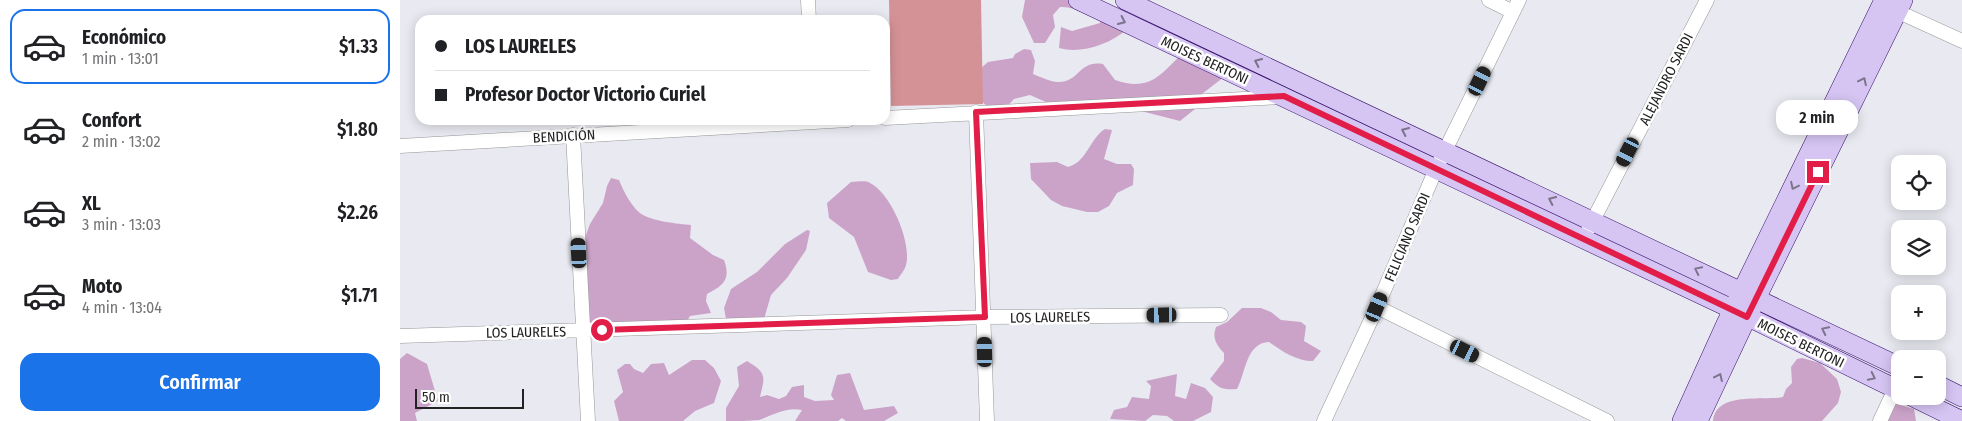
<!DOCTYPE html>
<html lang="es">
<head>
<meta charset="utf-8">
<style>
	:root { --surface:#fff; --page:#f6f6f6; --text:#202124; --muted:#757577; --line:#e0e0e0; --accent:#1a73e8 }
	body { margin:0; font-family:"Fira Sans Condensed",sans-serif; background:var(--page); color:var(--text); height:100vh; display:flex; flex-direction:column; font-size:19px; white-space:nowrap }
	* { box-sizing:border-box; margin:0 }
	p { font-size:16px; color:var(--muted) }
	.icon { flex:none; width:28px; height:28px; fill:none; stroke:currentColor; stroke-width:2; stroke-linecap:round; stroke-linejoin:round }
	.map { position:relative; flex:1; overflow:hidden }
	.sheet { display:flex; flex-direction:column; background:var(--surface); width:400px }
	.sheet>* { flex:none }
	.top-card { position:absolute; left:15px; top:15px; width:475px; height:110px; border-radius:15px; box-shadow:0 2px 12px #0003; display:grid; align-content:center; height:110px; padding:0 20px; background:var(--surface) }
	.controls { position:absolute; left:1491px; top:155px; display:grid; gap:10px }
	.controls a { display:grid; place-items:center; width:55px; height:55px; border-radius:10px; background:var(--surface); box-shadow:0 2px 12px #0003; font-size:25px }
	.scale { position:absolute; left:15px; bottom:12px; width:109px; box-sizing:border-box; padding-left:5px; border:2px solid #222; border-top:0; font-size:14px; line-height:18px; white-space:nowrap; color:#222; -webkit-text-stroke:4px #fff; paint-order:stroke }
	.end { position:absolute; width:22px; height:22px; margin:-11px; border:6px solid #e11d48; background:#fff; box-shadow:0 0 0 2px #fff }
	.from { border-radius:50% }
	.bubble { position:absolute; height:35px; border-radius:15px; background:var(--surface); box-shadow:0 2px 12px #0003; font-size:16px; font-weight:600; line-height:35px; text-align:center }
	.car { position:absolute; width:15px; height:30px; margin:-15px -8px; border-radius:6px; box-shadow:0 0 4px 1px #0007; background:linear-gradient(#222 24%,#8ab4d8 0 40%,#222 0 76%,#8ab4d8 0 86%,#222 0) }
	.top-card b { display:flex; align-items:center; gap:18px; height:48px; font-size:19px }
	.top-card b+b { border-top:1px solid var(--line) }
	.top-card i { width:12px; height:12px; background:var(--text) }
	ul { padding:9px 0 0; list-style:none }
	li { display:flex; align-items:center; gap:15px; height:75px; margin:0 10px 8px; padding:0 10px; border:2px solid transparent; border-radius:15px }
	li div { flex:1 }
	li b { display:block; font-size:19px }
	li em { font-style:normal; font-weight:600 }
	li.current { border-color:var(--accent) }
	li>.icon { width:45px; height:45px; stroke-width:1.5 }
	.cta { display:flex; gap:10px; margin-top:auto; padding:10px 20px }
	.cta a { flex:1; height:58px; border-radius:15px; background:var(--accent); color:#fff; font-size:20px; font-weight:600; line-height:58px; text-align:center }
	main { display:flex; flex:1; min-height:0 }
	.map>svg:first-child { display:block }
	.forest { fill:#cba3c9 }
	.pitch { fill:#d59296 }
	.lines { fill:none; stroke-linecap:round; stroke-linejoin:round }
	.street-casing { stroke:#969696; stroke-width:15 }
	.secondary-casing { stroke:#3a136e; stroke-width:20 }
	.street { stroke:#fff; stroke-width:14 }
	.secondary { stroke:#d6c5f3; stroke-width:19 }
	.oneway { stroke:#7c748a }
	.route { stroke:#e11d48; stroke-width:6 }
	.labels { text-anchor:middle; stroke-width:5; stroke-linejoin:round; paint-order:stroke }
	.street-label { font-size:14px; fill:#222; stroke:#fff }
</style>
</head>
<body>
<main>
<section class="sheet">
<ul>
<li class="current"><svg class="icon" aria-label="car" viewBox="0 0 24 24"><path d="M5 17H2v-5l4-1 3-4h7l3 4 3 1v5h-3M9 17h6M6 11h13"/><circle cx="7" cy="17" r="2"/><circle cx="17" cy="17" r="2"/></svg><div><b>Económico</b><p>1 min · 13:01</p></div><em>$1.33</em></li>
<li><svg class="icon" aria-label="car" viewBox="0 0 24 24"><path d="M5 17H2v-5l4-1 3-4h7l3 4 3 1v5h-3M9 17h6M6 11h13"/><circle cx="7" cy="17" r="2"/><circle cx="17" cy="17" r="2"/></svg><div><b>Confort</b><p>2 min · 13:02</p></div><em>$1.80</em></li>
<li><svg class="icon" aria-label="car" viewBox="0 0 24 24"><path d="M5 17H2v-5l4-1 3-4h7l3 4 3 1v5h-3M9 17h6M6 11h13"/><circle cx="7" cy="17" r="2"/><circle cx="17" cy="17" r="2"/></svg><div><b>XL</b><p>3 min · 13:03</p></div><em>$2.26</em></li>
<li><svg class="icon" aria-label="car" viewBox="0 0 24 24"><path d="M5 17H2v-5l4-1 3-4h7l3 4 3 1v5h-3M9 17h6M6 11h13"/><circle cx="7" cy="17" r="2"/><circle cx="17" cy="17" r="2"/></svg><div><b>Moto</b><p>4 min · 13:04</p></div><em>$1.71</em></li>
</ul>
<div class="cta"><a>Confirmar</a></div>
</section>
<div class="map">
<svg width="1562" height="421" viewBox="0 0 1562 421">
	<rect width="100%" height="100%" fill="#e9eaf1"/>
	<path class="forest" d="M625,0h59l42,30c-17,15 -46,24 -67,18l2,-21 11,4 28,-8v-4c-16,-3 -23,-13 -40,-12l-7,8 2,12 -10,16h-11l-12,-26z
		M805,42l18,14 1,21 -26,20 -3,12 -15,12 -47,-12 -85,-6 -18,-8 -16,4 -11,12c-13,-1 -19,-6 -27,-17l4,-25 8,-7 25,-4 2,-4 9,-5 7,1 4,11 -2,13c8,3 15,7 24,8 23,1 21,-22 46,-18l12,16c50,18 53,-30 90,-38z
		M705,129l7,1 -8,29 13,5h14l3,5 -1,16 -16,8 -8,13 -11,6h-11l-25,-6 -11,-6 -20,-21 -1,-16 27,-1 11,5c19,-5 22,-29 37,-38z
		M211,178l8,2c4,10 12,26 21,33 10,8 39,11 51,12l-1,13 23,17 11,5c7,19 0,25 -17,34l-1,7 5,12 -21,3 -4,7 -95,7 -11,-44 4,-46 6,-16 13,-21 4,-17z
		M451,182c6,0 14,-2 19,1 21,10 42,60 36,82 -1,5 -6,10 -8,14l-7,1 -23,-8 -14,-35 -25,-19 -2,-15z
		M407,230l3,1 -4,19 -19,28 -16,17 -9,31 -13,6 -11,-4 -12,-9 -2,-11 7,-19 26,-17 28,-28z
		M842,308h19l10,4 10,8 20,2 5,4 -2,15 17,10 -8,10c-17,0 -31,-10 -44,-19 -23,1 -23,30 -32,47 -13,1 -18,0 -27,-10l14,-18v-8c-8,-9 -12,-15 -8,-26l11,-5z
		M7,353l20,11 11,37 -23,12 2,8h-17v-62z
		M1402,358l18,5 17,16 4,13 -3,11 -16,18h-109c3,-30 49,-20 70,-24l3,-8 6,-6 -1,-16 6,-8z
		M292,360h13l9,8 7,13 -7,22 -19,8 -12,10h-64l-5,-20 9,-9 -6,-22 8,-6h5l4,5 9,4 8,-9 13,-1 5,12z
		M347,361c20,12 18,15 13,36l7,-2 12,4 7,-3 6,-9 12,-2v12l11,4 19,-1 -3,-5 6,-20 13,-2 14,37 30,-4 4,7 -14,8h-38l-4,-3 -4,3h-43l7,-11c-17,-3 -28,5 -43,10 -9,1 -23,1 -33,1v-13l13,-22 -2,-19z
		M777,374l-2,22 11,3 5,-16 14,5 8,9 -2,15 -18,9h-19l-7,-5 -14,-1 -8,6 -35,-2 4,-9 13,-3 5,-10 17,2 2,-13 -5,-5z
		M1491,404h6l17,5 2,12h-32z"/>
	<path class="pitch" d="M489,0h92l2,104 -92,2z"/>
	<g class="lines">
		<defs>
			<path id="street" d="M408,0l1,20
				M1089,0l24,12
				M1490,8l72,33
				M576,112l11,309
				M485,118l395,-21
				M173,135l15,286
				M0,146l448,-26
				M1189,228l118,-228
				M977,307l230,114
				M0,336l585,-19 236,-2
				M924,421l53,-114 59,-138 83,-169
				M1480,421l15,-32"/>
			<path id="secondary" d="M678,0l656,310 166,81
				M725,0l775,367
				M1538,385l24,12
				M1511,396l51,25
				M1282,421l44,-97 158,-324
				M1298,421l49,-104 156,-317"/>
		</defs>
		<use href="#street" class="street-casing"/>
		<use href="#secondary" class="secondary-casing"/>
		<use href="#street" class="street"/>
		<use href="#secondary" class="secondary"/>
	</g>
	<defs><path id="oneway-chevron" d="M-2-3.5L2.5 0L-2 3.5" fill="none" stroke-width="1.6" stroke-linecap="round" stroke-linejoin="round" transform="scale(1.25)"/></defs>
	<g class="oneway">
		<use href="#oneway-chevron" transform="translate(722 21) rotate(25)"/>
		<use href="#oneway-chevron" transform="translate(858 62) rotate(-155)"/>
		<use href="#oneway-chevron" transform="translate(1463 81) rotate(-64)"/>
		<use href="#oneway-chevron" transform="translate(1005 131) rotate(-155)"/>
		<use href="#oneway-chevron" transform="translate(1394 186) rotate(116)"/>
		<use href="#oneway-chevron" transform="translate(1152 200) rotate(-155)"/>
		<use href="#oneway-chevron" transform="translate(1298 270) rotate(-154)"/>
		<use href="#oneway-chevron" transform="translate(1425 330) rotate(-154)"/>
		<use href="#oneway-chevron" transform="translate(1319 377) rotate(-65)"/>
		<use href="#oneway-chevron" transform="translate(1472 377) rotate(26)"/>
	</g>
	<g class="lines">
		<path class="route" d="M202,330l383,-13 -9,-205 308,-16 463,221 71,-145"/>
	</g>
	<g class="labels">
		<g class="street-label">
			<text transform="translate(805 60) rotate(25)" y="5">MOISES BERTONI</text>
			<text transform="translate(1266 79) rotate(-63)" y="5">ALEJANDRO SARDI</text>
			<text transform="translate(164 136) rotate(-3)" y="5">BENDICIÓN</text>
			<text transform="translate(1007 237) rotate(-67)" y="5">FELICIANO SARDI</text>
			<text transform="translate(650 317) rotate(-1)" y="5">LOS LAURELES</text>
			<text transform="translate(126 332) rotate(-1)" y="5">LOS LAURELES</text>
			<text transform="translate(1401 343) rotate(26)" y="5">MOISES BERTONI</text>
		</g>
	</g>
</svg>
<div class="controls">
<a><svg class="icon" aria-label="locate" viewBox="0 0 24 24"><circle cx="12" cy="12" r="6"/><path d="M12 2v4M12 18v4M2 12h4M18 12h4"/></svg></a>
<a><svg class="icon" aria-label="layers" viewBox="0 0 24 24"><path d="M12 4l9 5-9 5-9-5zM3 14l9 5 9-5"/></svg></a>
<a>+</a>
<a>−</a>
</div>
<div class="scale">50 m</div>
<i class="end from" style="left:202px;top:330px"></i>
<i class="end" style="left:1418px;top:172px"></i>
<div class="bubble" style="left:1376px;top:100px;width:82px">2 min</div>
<i class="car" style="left:1080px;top:81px;rotate:26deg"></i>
<i class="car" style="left:1228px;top:152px;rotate:207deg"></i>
<i class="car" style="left:179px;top:253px;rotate:357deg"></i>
<i class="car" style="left:977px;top:307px;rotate:23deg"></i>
<i class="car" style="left:762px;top:315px;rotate:269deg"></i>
<i class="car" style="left:1065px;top:351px;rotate:116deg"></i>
<i class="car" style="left:585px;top:352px;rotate:359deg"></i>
<div class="top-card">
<b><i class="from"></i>LOS LAURELES</b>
<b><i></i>Profesor Doctor Victorio Curiel</b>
</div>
</div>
</main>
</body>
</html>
